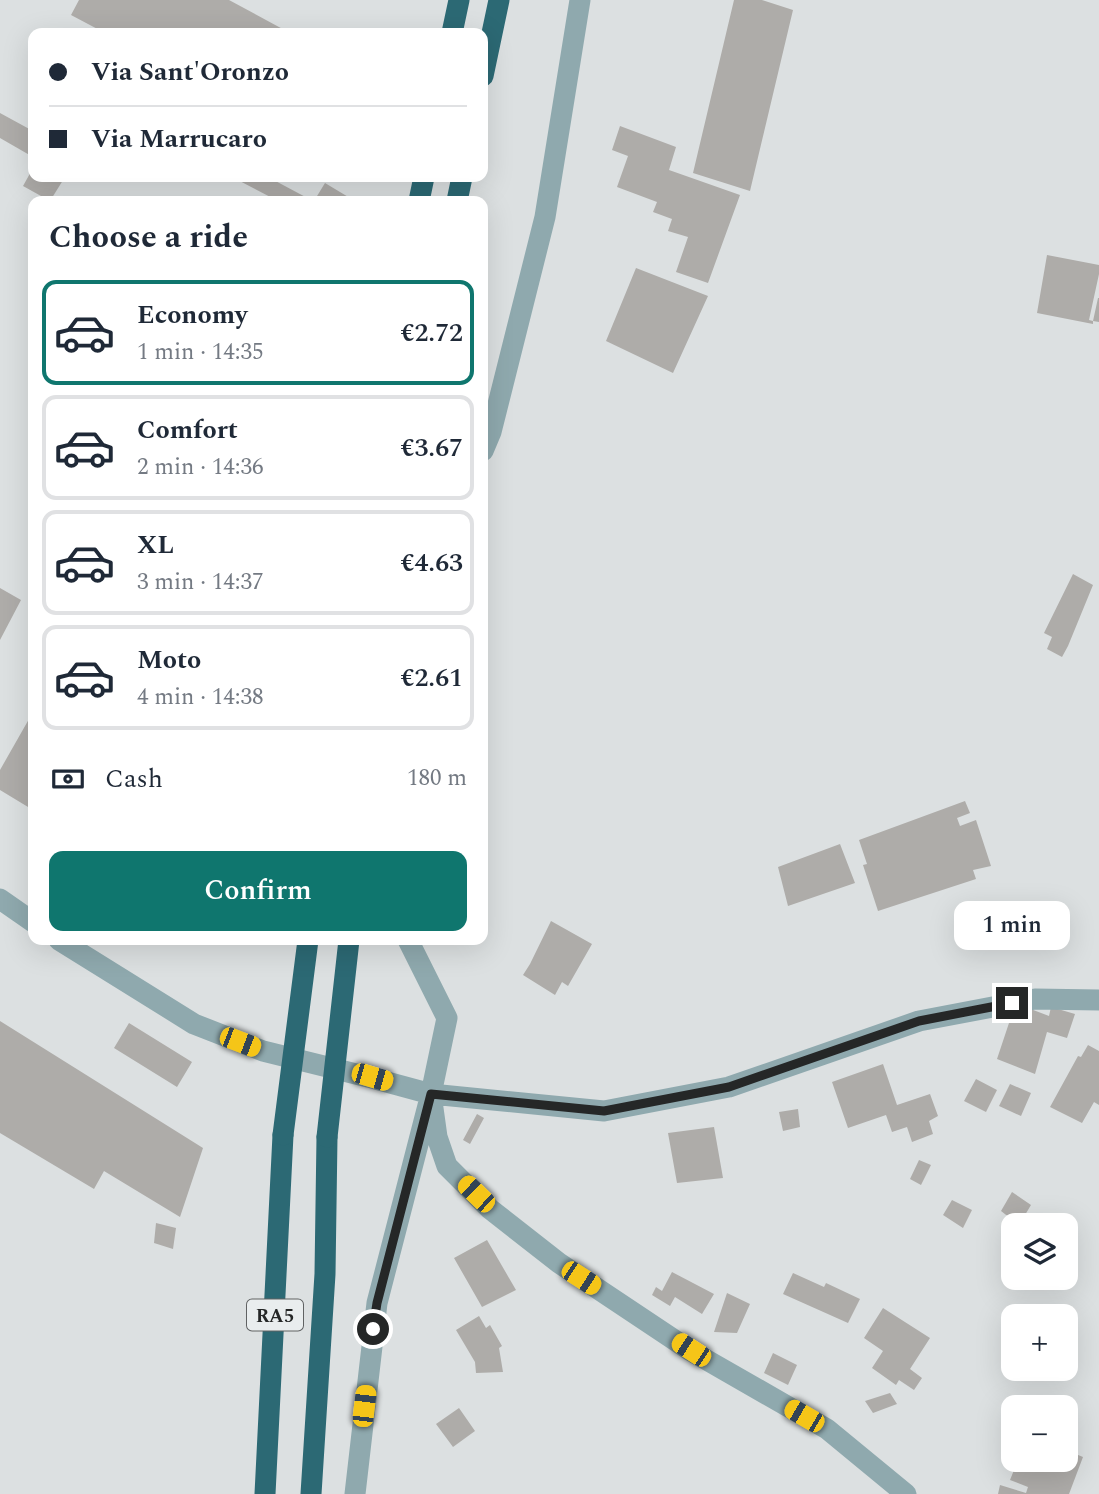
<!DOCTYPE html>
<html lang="en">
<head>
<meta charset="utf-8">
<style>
	:root { --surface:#fff; --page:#f2f2f3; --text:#1f2937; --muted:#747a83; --line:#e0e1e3; --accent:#0f766e }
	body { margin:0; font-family:Spectral,serif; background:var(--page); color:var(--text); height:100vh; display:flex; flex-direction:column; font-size:26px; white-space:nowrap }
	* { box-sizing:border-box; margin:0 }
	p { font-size:23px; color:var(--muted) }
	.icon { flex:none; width:38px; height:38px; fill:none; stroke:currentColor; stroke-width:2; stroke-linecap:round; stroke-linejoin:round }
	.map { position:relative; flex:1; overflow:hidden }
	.details { position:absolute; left:28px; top:196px; width:460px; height:749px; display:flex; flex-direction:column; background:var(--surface); border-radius:14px; box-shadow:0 7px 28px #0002 }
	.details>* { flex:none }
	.guide { position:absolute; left:28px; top:28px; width:460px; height:154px; border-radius:14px; box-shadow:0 7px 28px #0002; display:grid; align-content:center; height:154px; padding:0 21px; background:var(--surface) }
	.tools { position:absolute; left:1001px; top:1213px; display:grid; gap:14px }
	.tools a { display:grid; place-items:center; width:77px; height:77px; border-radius:14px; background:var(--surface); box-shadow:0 7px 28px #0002; font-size:35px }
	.end { position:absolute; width:32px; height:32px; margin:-16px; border:9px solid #252727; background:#fff; box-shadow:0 0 0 4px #fff }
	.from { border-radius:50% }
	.bubble { position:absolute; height:49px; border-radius:14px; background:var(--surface); box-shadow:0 7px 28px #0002; font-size:23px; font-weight:600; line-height:49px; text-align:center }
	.car { position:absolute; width:21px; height:42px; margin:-21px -10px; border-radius:9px; box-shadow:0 0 5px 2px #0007; background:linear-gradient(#f5c518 24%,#345 0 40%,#f5c518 0 76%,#345 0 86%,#f5c518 0) }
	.guide b { display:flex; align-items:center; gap:24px; height:66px; font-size:26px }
	.guide b+b { border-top:2px solid var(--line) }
	.guide i { width:18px; height:18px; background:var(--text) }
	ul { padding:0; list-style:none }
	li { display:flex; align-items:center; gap:21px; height:105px; margin:0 14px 10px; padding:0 7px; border:4px solid var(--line); border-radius:14px }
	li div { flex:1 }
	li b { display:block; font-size:26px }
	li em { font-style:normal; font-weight:600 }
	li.current { border-color:var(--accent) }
	li>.icon { width:63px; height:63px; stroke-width:1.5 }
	h2 { padding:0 21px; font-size:32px; line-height:84px }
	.pay { display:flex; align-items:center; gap:18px; height:77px; padding:0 21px; font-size:26px }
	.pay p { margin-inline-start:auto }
	.cta { display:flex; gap:14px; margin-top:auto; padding:14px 21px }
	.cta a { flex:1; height:80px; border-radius:14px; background:var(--accent); color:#fff; font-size:28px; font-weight:600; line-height:80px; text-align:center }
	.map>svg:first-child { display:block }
	.building { fill:#aeaca9 }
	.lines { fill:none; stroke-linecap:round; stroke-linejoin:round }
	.minor { stroke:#8fa9ae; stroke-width:21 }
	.motorway { stroke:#2c6974; stroke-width:21 }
	.motorway-bridge { stroke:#2c6974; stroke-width:21 }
	.route { stroke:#252727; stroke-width:9 }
	.labels { text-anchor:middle; stroke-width:5; stroke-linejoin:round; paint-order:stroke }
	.shield { fill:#e9edee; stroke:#606263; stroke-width:2 }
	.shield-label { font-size:19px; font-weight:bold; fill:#252727 }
</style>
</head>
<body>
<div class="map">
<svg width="1099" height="1494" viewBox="0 0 1099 1494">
	<rect width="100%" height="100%" fill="#dce0e1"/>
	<path class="building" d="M79,0h150l61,33h-185l-34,-18z
		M734,0h28l31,10 -43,181 -57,-18z
		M0,113l33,18v26l-33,-19z
		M620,126l56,21 -7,23 71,25 -32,88 -32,-11 12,-35 -20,-6 4,-12 -19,-7 4,-10 -40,-15 11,-31 -16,-6z
		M33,168v9h32l-15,24 -27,-15z
		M232,177h36l45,24h-35z
		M325,183l30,18h-41z
		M1047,255l52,10v9l-10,46 4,1v3l-56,-11z
		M636,268l72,28 -35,77 -67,-32z
		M1098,298h1v24l-6,-1z
		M1073,574l20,11 -25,61 -6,11 -15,-8 5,-12 -8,-4z
		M0,588l21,12 -21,40z
		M33,712v98l-33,-20v-20z
		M965,801l5,12 -13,5 3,8 16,-6 15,46 -18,4 3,9 -98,32 -15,-46 4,-1 -8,-24z
		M840,844l15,39 -67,23 -10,-39z
		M551,921l41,23 -24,42 -6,-4 -7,13 -32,-20 7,-11z
		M1051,1007l24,7 -8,24 -20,-6 -12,42 -38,-15 15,-45 13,5 3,-11 21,8z
		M0,1021l203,127 -23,69 -76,-46 -10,18 -94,-56z
		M129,1023l63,39 -15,25 -63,-39z
		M1088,1045l11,6v54l-5,-3 -12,21 -32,-16 28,-51 3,1z
		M883,1064l14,41 33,-11 8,22 -9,5 4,13 -21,8 -5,-15 -15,5 -6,-17 -38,13 -16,-46z
		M976,1079l21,11 -11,22 -22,-11z
		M1010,1084l21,9 -10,23 -22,-10z
		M798,1109l2,18 -17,4 -4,-19z
		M477,1114l7,4 -14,26 -7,-4z
		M714,1127l9,51 -46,5 -9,-50z
		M919,1160l12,5 -10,20 -11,-6z
		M1012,1192l19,13 -12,20 -18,-14z
		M952,1200l20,10 -9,18 -20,-13z
		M156,1223l20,5 -3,21 -19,-6z
		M487,1240l29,50 -34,17 -28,-49z
		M672,1272l42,22 -12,20 -27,-17 -5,9 -18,-11 4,-8 6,4z
		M793,1273l31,14 2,-4 34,16 -12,24 -65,-29z
		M727,1293l23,11 -13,29 -23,-1z
		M883,1308l47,30 -20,31 12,9 -8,12 -15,-10 -3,5 -24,-17 11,-17 -19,-13z
		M479,1316l7,12 4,-3 12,21 -3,2 4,24 -27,1 -1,-11 -19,-32z
		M773,1353l24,12 -9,20 -24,-12z
		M890,1393l7,11 -24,9 -8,-12z
		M459,1408l16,23 -22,16 -17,-23z
		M1066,1450l17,7 -14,37h-71l2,-9 26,8 2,-6 -18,-7 8,-20h48z"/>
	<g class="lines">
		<path class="minor" d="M483,451l8,-19 54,-215 35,-217
			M0,899l33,23
			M59,940l135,84 69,27 109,27 59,16 173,17 125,-24 190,-66 116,-22 64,1
			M431,1094l6,43 10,29 43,43 69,54 132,88 136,78 79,65
			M355,1494l22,-191 54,-209 16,-76 -39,-78"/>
		<path class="motorway" d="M452,33l7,-33
			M483,76l16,-76
			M419,201l5,-24
			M457,201l5,-24
			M265,1494l18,-359
			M311,1494l14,-220 2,-137"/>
		<path class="motorway-bridge" d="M283,1135l25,-195
			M327,1137l22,-197"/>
	</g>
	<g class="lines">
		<path class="route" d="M373,1329l4,-26 54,-209 173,17 125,-24 190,-66 93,-18"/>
	</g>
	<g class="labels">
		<rect class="shield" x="247" y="1299.5" width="56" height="31" rx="5"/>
		<g class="shield-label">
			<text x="275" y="1322">RA5</text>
		</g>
	</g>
</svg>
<div class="tools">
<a><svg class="icon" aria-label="layers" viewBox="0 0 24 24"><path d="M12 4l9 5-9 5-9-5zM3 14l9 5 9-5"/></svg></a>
<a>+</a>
<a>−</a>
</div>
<i class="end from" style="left:373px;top:1329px"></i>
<i class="end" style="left:1012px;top:1003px"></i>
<div class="bubble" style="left:954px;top:901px;width:116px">1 min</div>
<i class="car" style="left:240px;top:1042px;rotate:111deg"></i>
<i class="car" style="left:372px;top:1077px;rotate:106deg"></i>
<i class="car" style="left:476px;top:1194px;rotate:314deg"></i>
<i class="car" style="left:581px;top:1278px;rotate:123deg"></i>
<i class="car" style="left:691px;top:1350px;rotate:303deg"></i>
<i class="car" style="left:364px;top:1406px;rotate:7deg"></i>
<i class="car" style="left:804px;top:1416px;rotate:300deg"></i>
<div class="guide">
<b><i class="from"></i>Via Sant'Oronzo</b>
<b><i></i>Via Marrucaro</b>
</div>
<section class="details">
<h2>Choose a ride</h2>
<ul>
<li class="current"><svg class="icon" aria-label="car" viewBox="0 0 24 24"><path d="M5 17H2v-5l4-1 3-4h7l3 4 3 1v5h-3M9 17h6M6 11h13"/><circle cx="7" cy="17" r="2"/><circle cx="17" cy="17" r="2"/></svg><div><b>Economy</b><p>1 min · 14:35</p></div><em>€2.72</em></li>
<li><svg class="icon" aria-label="car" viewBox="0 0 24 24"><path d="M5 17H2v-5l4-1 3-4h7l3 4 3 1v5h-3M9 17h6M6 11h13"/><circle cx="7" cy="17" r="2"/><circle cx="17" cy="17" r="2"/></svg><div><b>Comfort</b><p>2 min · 14:36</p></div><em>€3.67</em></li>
<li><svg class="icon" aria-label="car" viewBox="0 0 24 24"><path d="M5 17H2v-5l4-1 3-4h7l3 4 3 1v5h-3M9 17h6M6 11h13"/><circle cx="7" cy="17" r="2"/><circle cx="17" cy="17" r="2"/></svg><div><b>XL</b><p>3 min · 14:37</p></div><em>€4.63</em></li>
<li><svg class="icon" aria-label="car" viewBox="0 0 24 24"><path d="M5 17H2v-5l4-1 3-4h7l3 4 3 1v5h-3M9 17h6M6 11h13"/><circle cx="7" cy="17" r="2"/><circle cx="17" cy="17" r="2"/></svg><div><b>Moto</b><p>4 min · 14:38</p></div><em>€2.61</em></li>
</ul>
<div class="pay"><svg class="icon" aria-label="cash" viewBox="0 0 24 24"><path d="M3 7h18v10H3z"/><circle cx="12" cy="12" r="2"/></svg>Cash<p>180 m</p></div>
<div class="cta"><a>Confirm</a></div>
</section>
</div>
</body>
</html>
